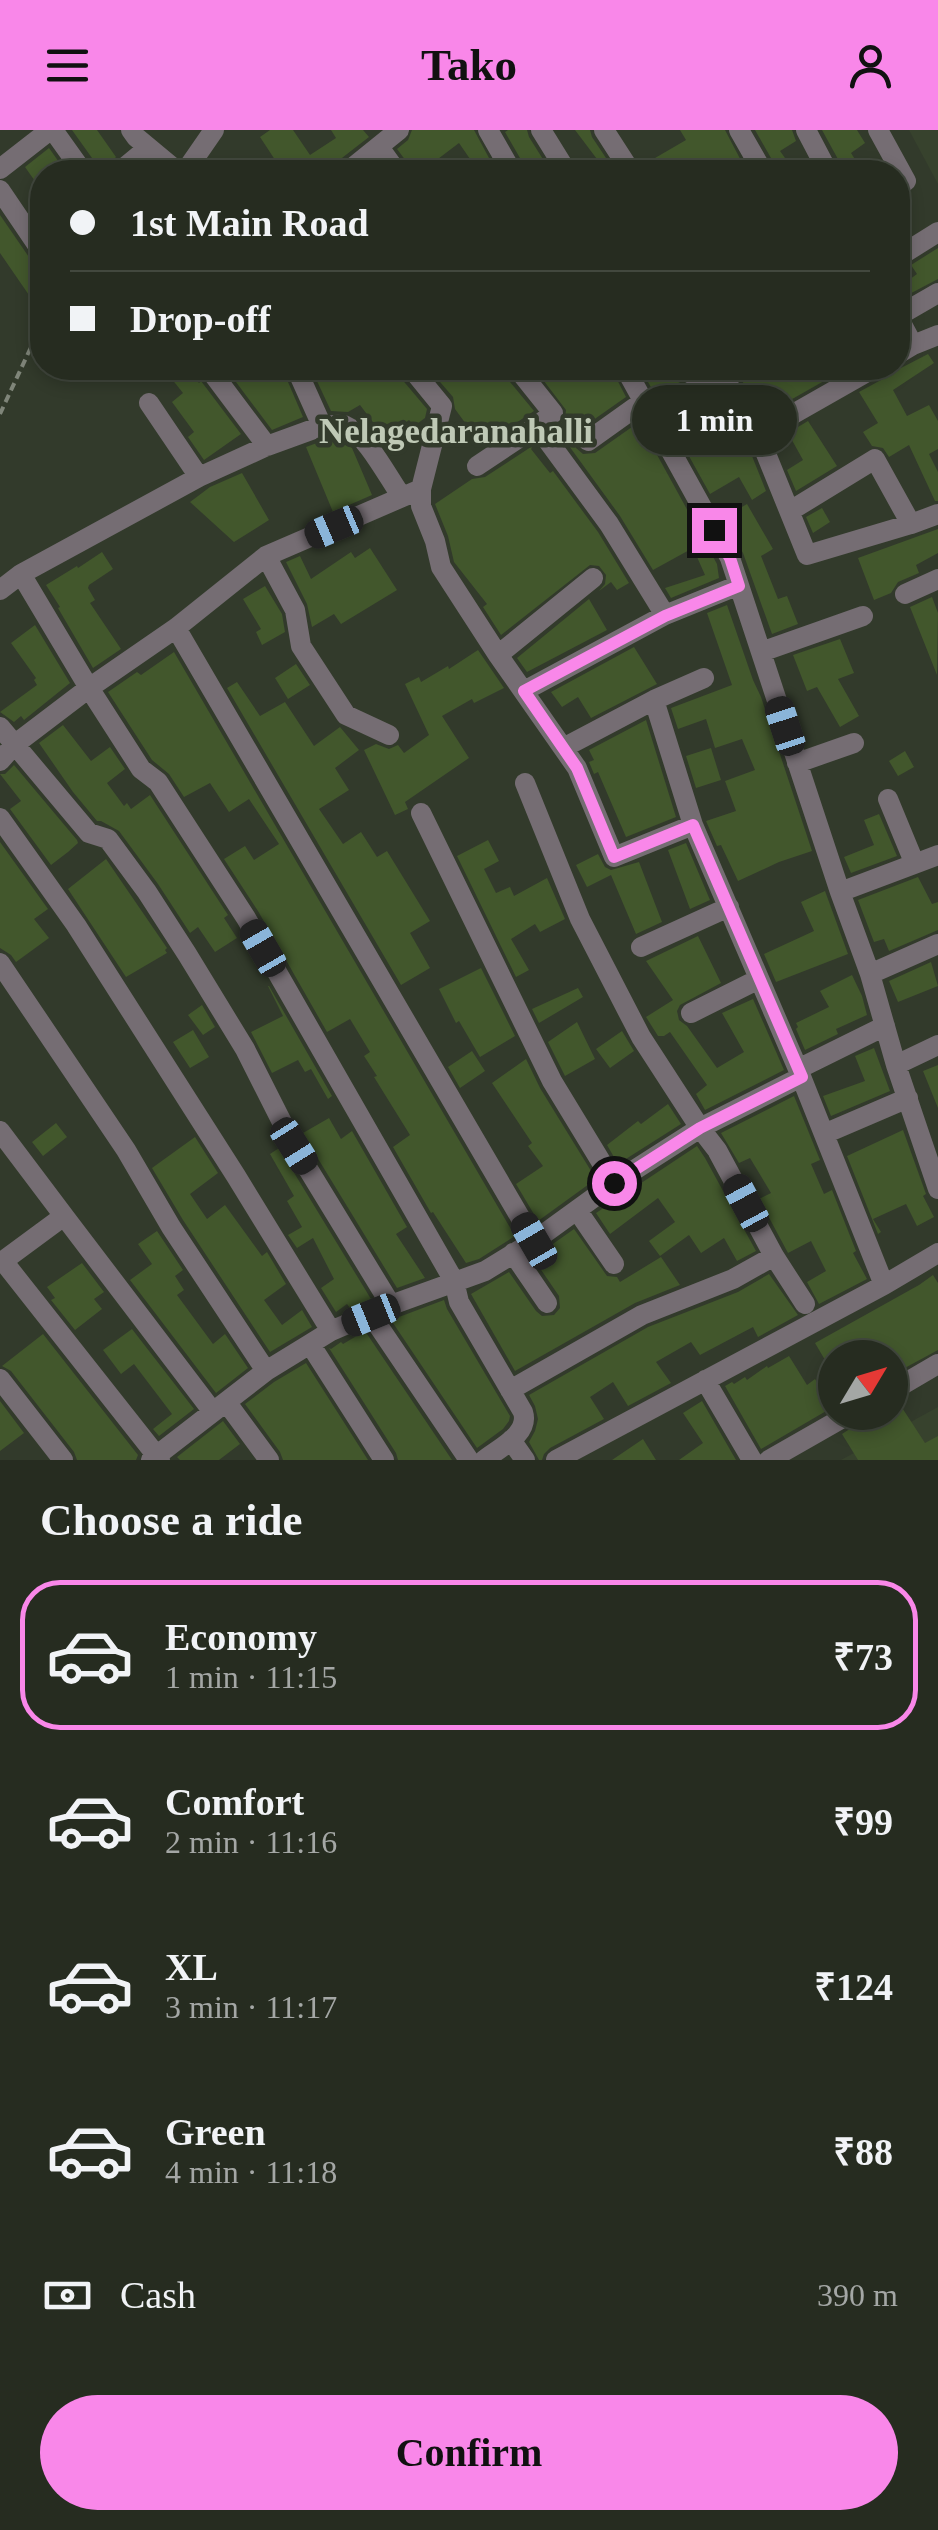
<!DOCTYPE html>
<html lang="en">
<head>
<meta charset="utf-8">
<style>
	:root { --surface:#262c20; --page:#32382d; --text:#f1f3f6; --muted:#a4a7a5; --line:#42483e; --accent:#f987e9 }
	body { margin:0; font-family:Georgia,serif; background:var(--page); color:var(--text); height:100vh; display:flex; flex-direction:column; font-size:38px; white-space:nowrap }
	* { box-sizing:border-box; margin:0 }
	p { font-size:32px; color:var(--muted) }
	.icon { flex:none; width:55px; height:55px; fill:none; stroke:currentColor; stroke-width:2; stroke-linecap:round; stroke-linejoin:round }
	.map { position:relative; height:1330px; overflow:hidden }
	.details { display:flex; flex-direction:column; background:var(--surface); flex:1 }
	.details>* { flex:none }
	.guide { position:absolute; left:30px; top:30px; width:880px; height:220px; border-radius:40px; box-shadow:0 5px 15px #0003,0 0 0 2px var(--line); display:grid; align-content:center; height:220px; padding:0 40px; background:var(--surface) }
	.needle { width:65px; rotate:52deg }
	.fabs { position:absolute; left:818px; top:1210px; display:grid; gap:20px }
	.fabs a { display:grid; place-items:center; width:90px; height:90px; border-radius:50%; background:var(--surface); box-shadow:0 5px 15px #0003,0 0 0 2px var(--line); font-size:50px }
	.end { position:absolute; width:45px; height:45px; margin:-22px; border:12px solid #f987e9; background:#111; box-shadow:0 0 0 5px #111 }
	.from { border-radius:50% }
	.bubble { position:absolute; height:70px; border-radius:35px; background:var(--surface); box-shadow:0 5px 15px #0003,0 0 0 2px var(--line); font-size:32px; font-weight:700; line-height:70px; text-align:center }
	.car { position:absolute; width:30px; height:60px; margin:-30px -15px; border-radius:12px; box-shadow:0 0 8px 2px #0007; background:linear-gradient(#222 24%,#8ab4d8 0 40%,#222 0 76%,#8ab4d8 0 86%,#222 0) }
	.guide b { display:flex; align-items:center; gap:35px; height:95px; font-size:38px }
	.guide b+b { border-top:2px solid var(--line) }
	.guide i { width:25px; height:25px; background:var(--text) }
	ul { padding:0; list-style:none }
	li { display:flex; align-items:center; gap:30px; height:150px; margin:0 20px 15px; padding:0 20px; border:5px solid transparent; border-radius:40px }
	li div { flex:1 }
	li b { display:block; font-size:38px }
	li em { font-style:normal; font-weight:700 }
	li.selected { border-color:var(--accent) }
	li>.icon { width:90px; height:90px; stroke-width:1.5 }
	h2 { padding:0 40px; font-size:45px; line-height:120px }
	.pay { display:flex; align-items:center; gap:25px; height:110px; padding:0 40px; font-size:38px }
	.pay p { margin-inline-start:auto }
	.button { display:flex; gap:20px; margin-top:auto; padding:20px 40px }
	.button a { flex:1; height:115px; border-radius:60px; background:var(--accent); color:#111; font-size:40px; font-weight:700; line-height:115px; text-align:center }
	header { display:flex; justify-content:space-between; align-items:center; height:130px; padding:0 40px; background:var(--accent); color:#111; font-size:45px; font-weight:700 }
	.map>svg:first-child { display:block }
	.built { fill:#37422d }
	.building { fill:#42572c }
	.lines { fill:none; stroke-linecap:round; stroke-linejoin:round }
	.path { stroke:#7f8579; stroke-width:4; stroke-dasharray:8 5; stroke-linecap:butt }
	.minor { stroke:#756d73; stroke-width:20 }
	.route { stroke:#f987e9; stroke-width:12 }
	.labels { text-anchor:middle; stroke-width:9; stroke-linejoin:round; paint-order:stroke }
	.neighbourhood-label { font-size:35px; font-weight:bold; fill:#bfc9b6; stroke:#323a2b }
</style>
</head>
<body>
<header><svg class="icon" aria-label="menu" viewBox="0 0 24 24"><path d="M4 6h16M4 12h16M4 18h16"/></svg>Tako<svg class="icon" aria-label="person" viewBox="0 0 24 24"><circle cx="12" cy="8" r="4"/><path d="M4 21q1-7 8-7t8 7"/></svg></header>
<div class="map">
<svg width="938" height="1330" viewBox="0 0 938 1330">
	<rect width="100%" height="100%" fill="#323a2b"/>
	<path class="built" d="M909,0h29v54z
		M938,1277v53h-97z"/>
	<path class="building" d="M72,0h25l19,27 -9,9 -2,6h-3z
		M270,0h23l17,25 26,-17 -5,-8h32l6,7 -31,24 -9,11h-46l-23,-35z
		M412,0h62l22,41 -17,1 -20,-29 -29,22 5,7h-25l-1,-7 -12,-16 11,-9z
		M508,0h19l2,7 22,35h-25l-2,-7 -19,-33z
		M575,0h15l2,7 20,30 -6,4z
		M680,0h45l22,42h-102l-2,-7 43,-25z
		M755,0h37l4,11 -16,10 15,21h-18l-2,-7z
		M822,0h35l8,13 -14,10 12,19h-18z
		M49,18l17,24h-24v19l-17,-24z
		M0,85l31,45 11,6v48l-42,-61z
		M938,118v31l-40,21v-12l19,-14 -6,-9z
		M928,224l6,9 -41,27 14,26 22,-11 9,16v28l-9,5 9,18v29h-3l-26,-56 -20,12 -6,-9 -11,-2 -9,-14 15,-9 -19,-31 22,-12 13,-12h7z
		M163,238h24l12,15 2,-2 40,53 -37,26 -16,-23 6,-5 -22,-30 11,-9z
		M231,238l5,7 11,-7 5,7 10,-7h20l21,49 -31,13 -45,-60z
		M333,238h65l2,9 27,32 -2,9 -11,8 -5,-6 -24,18 -25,-33 -12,7 -17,-1 -15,-32z
		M428,238h76l2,9 28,34 -45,30 -8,-11 -7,5 -19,-26 -2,-12z
		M534,238h77l15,29 -47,33 -4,6 1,12 7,6 12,-1 44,-31 78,142 2,14 -48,20 -6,-10 40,-13 -12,-27 -40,22 -33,-54 -64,-88 9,-9 1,-9z
		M640,238h64l-48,28z
		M745,238h72l7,13 -60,34 -24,-37z
		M704,270l9,14 13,-7 24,44 16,40 -14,9 -13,-23 -29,17 -41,-74z
		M808,291l29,45 -41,25 -9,-21 16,-10 -15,-27z
		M339,308l13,10 20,47 -39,17 -27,-65 19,-7z
		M534,315l-3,4 19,24 3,-2 45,61 31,51 -12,7 -6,-8 -12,9 6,-7 1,-9 -7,-9 -9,-1 -89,70 -18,-28 4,-3 -33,-42 -6,-26 -13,-32 37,-25 13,-2z
		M242,343l27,47 -35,22 -44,-40 20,-15z
		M747,374l26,45 -12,7 17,43 9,-3 11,28 -26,10 -29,-81 -20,-35z
		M822,378l8,14 -17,11 -7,-16z
		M938,399v24l-22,12 3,8 -21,9 -7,11 -17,7 -16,-42z
		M370,418l27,42 -56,34 -7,-10 -22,13 -5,-23 -21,-42 14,-6 11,23 40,-27 4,6z
		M102,422l11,17 -24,16 -1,3 7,12 -5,3 31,46 -28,19 -35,-60 2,-1 -14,-22 31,-19 1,2z
		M265,456l17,28 3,18 -23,13 -6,-13 5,-3 -18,-30z
		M932,467l6,16 -1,62 -27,-68z
		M589,469l18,31 -80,42 -10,-14z
		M727,475l26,75 8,17 51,154 -33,11 -41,19 -17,-36 -4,1 -11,-25 30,-10 -11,-30 30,-11 -13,-31 -27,9 -9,-29 -28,10 -7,-21 61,-23 -25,-72z
		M35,495l35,58 -46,37 -3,-4 -7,6 -14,-10 37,-27 -3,-5 2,-2 -25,-35z
		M840,509l14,34 -16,6 21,37 -19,11 -23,-40 -10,4 -14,-36z
		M634,517l23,37 -66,34 -13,-21 -16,10 -11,-15z
		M478,520l26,38 -30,15 -2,-4 -30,17 27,42 -64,44 3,7 -13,6 -31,-65 12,-6 13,5 9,-4 6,8 25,-18 -24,-51 14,-7 2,5 27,-16 1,3z
		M174,522l341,584 -36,23 -13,4 -33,-51 -2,1 -38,-66 17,-12 -36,-58 3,-1 -13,-20 6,-4 -20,-33 -23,13 -69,-121 -34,-52 21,-13 9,14 25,-16 -30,-45 -20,13 -19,-29 -26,14 -15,-23 -17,-14 -44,-68 29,-20 4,3z
		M296,534l14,21 -22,14 -13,-21z
		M237,552l23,34 25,-14 29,44 26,-19 19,23 -24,18 14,22 -30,19 24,35 18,-12 16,25 10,-6 43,70 -20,12 20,35 -29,17 -174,-297z
		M646,590l30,97 -50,20 -28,-65 -4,2 -5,-12 5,-2 -5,-10z
		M63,595l28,36 19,-14 15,22 -18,14 17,23 3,-3 4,6 19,-14 78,120 -4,3 13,20 -22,14 -17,-25 -8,6 -32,-49 -39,-53 -18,-10h-4l-24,-29 -34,-49z
		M711,618l10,32 -25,8 -10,-32z
		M905,621l9,16 -16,9 -9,-15z
		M14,635l63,75 1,3 -10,9 -17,13 -41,-56 11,-8 -21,-27h5z
		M879,684l18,42 -46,17 -7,-16 30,-12 -10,-25z
		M488,710l11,21 -15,8 12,24 14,-6 4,9 33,-18 18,41 -25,13 -5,-8 -24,15 18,31 -13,7 -59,-121z
		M0,712l48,67 -14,10 15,19 -33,24 -5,-7 -11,-7z
		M686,713l24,57 -20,9 -22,-59z
		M598,724l7,13 6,3 28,-8 23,60 -26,12 -25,-59 -24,12 -11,-22z
		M106,729l61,89 -2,2 2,3 -41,24 -58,-88z
		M918,747l14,27 6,-2v28l-49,21 -5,-12 -10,3 -16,-42z
		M825,761l23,63 -72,28 -12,-28 50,-23 -13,-29z
		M698,806l23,47 -41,22 -3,6 2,9 8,6 30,42 27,-16 -22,-39 31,-14 31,71 -79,40 -9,-16 11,-9 -37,-53 -6,4h-6l-12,-19 27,-17 -27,-39z
		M931,832l7,24 -40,16 -9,-21z
		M481,838l34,68 -35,21 -21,-36 -3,2 -17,-34z
		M852,845l10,21 5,19 -31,14 2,5 -33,16 -9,-21 2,-2 -2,-4 33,-16 -9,-16z
		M268,856h1l63,110 -4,3 -17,-30 -6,3 -7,-12 -26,13 -21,-41 32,-16z
		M578,858l5,9 -44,26 -7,-14z
		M202,875l13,22 -12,8 -15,-20z
		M577,892l18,37 -30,17 -17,-34z
		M193,900l16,27 -19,11 -17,-26z
		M622,901l12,20 -24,17 -14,-19z
		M874,918l16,43 -59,25 -8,-20 42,-15 -10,-25z
		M472,921l13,20 -25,17 -12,-21z
		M526,929l14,29 56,91 -58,42 -22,-37 27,-18 -15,-20 4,-3 -40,-60z
		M938,935v43l-15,-37z
		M794,966l26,64 -9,4 13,30 8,-4 24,61 -3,2 14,26 -48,25 -12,-22 19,-11 -15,-30 -23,12 -29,-54 12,-6 -21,-35 -11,5 -18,-30z
		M668,974l13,20 -63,40 -11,-19 31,-24 3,3z
		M329,988l12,21 11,-8 55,96 -11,7 29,44 -28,10 -91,-149 -3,-6z
		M56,993l11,14 -24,19 -11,-14z
		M903,1000l23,64 -3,2 11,21 -17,9 -11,-22 -33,15 8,13 -3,2 -31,-78z
		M195,1007l23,36 -28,21 17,25 18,-14 37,51 5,-4 19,32 -22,16 18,25 20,-15 10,17 -42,25 -87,-132 -31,-52z
		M697,1016l8,12 51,93 -19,10 -13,-23 -23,15 -12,-18 -29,21 -11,-15 26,-19 -17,-24 -48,36 -14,-21z
		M279,1018l3,5 89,146 -21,9 -3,-4 -11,8 -15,-24 13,-9 -21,-41 -16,10 -9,-13 14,-8 -15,-26 7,-5 -24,-42z
		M574,1099l33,47 10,1 3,5 41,-25 19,28 -45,18 -120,68 -44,-77 38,-22 27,39 6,5 12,-1 6,-7 -1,-12 -26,-38z
		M157,1101l26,39 -8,6 9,14 -7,5 36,49 12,-10 23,34 -32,25 -86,-113 22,-16 -14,-20z
		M82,1133l22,29 -10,7 8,10 -27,21 -24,-30 4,-2 -8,-11z
		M769,1144l29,41 -40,22 -5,-10 -53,28 -9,-13 -35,20 15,21 -43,23 -15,-24 -23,15 14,22 -54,29 -6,6 -2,6h-3l-10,-18 6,-11 3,-12 -3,-13 -6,-11 119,-68 90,-35z
		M933,1145l5,8v67l-48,26v-18h-55v19l-20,-34 104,-58z
		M444,1170l3,9 63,107 -1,5 -6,8 -26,19 -86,-128z
		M132,1199l62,80 -35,27 -6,-7 19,-15 -38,-50 -13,10 -18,-24z
		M365,1201l87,129h-54l-2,-7 -67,-105 2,1 10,-7 2,2z
		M43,1204l95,121 -2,5h-59l-3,-8 -63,-81 -9,-5z
		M789,1226l18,29 8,-6 18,28 -72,42 -36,-63 7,-4 2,2 11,-7 2,3 20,-14 1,2z
		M306,1233l62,97h-85l-3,-8 -35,-48 29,-22z
		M0,1271l24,32 -24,18z
		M702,1271l34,59h-57l24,-17 -20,-30z
		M899,1273l26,40 13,-7v24h-80l-16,-26 34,-22h14v-6z
		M223,1291l17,23 -21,16h-39l-3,-3z
		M643,1309l13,21h-44z"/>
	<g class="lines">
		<path class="path" d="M0,284l32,-69 10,-2"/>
		<path class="minor" d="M53,0l30,42
			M131,0l5,7 42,35
			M488,0l24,42
			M541,0l26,42
			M604,0l27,42
			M739,0l24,42
			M806,0l22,42
			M878,0l28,51 -8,4
			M379,17l18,25
			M0,39l50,-39
			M119,42l29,-24
			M185,42l29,-42
			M347,42l52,-42
			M0,60l42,62
			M898,127l40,-25
			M898,186l40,-23
			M898,187l15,28 -15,9
			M913,215l25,-10
			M411,238l31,38 -21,83v17l14,35 6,26 57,88 79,113 37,89 79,-32
			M517,238l36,45 -16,13 72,98 56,91 -141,76
			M625,238l105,190 110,334 30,82 26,91 42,124
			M718,238l40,66 116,-66
			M210,240l57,76
			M149,273l50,74
			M652,284l79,-46
			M322,296c8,0 17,-3 24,0 20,8 43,53 56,71
			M758,304l49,121 104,-31 -36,-65 -85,52
			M588,311l56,-40
			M477,336l60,-40
			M911,394l27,-10
			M266,426l29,54 6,36 45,69 43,20
			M21,444l68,114 87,-60 90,-72 155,-67
			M0,460l21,-16 178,-97 68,-31 55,-20 -26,-58
			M905,464l33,-15
			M665,485l74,-30
			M176,498l358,613
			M761,522l102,-36
			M498,525l95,-77
			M654,570l39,125 105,244 86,216
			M0,597l89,106 19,6 39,53 40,62 58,95 49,97 97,159
			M563,618l91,-48 50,-22
			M0,631l14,-16 75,-57 52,81 17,13 88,136 208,363 5,21 64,110c7,22 -24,36 -39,48
			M797,633l57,-20
			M525,653l55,136 61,118 59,91 17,22 57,106 31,48
			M888,669l26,63
			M421,683l131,268 62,102
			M0,688l76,107 160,251 95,155
			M840,762l98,-37
			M641,817l88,-40
			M0,833l126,187 45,77 95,144
			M870,844l68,-30
			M691,883l68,-34
			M896,935l42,-20
			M798,939l87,-43
			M0,1001l64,85
			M824,1004l84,-36
			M577,1080l37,54
			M513,1123l34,50
			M3,1131l61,-45 149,196
			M0,1132l3,-1 157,199
			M371,1185l98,145
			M310,1214l74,116
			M0,1249l63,81
			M705,1250l47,80
			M510,1260l132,-75 91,-36 41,-23
			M890,1262l48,-28
			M227,1273l42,57
			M511,1310l14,20
			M151,1330l115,-89 44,-27 21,-13 60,-26 94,-34 49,-30 80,-58 86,-55 101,-51
			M556,1330l328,-175 54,-32
			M769,1330l84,-48"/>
	</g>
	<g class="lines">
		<path class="route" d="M614,1053l86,-55 102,-51 -109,-252 -79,32 -37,-89 -53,-77 141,-75 74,-30 -9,-28 -16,-28"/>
	</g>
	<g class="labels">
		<g class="neighbourhood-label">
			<text x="456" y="313">Nelagedaranahalli</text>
		</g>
	</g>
</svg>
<div class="fabs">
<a><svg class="needle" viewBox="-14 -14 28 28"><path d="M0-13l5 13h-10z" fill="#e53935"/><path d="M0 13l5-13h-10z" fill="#a4a7a5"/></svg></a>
</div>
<i class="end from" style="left:614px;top:1053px"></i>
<i class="end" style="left:714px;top:400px"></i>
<div class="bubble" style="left:632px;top:255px;width:165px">1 min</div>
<i class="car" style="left:334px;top:397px;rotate:247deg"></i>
<i class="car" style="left:785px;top:596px;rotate:342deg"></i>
<i class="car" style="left:263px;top:818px;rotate:330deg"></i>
<i class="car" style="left:294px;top:1016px;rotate:148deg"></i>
<i class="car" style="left:746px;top:1073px;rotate:332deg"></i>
<i class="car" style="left:534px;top:1111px;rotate:330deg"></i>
<i class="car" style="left:371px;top:1185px;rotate:248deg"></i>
<div class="guide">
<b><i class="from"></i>1st Main Road</b>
<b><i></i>Drop-off</b>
</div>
</div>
<section class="details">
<h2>Choose a ride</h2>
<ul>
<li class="selected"><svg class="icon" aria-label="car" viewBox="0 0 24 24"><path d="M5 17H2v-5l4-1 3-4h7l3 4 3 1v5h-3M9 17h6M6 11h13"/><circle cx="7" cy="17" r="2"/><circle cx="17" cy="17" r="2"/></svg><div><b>Economy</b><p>1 min · 11:15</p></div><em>₹73</em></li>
<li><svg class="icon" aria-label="car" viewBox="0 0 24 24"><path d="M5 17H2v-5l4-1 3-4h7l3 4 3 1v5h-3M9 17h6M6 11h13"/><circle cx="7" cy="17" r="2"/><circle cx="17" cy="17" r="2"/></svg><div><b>Comfort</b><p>2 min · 11:16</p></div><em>₹99</em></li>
<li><svg class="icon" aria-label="car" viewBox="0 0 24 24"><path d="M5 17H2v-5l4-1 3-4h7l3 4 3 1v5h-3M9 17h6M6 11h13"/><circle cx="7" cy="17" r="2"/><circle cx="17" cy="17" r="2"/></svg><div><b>XL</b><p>3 min · 11:17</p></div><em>₹124</em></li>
<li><svg class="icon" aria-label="car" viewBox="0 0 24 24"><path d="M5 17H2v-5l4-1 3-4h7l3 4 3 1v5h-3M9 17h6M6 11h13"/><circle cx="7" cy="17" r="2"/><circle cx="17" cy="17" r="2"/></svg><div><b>Green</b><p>4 min · 11:18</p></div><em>₹88</em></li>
</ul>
<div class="pay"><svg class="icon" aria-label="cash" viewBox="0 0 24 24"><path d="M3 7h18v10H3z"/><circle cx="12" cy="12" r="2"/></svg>Cash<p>390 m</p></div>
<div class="button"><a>Confirm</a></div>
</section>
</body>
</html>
